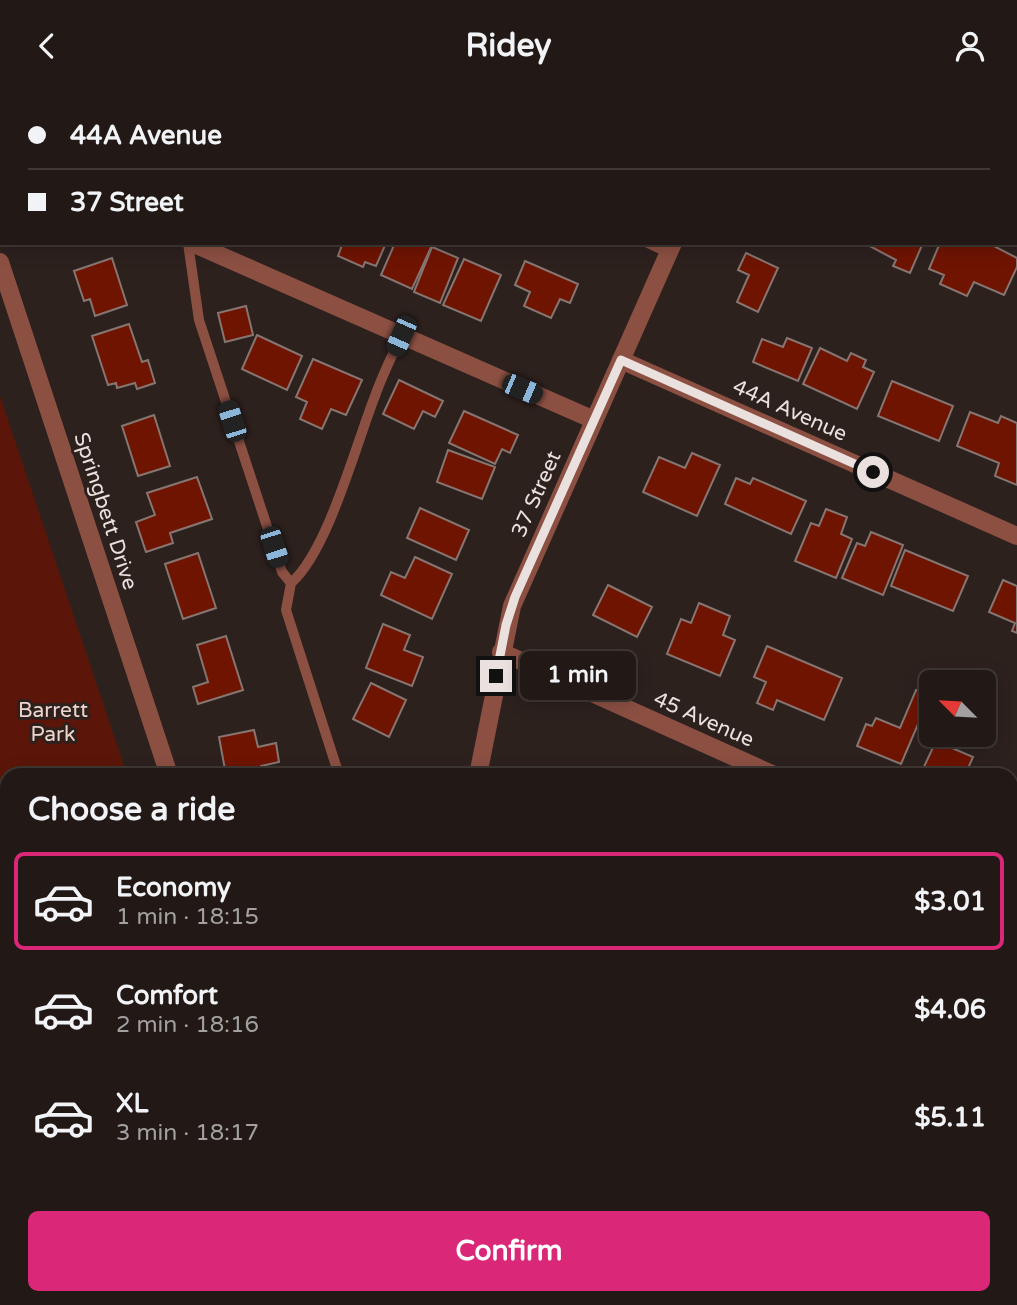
<!DOCTYPE html>
<html lang="en">
<head>
<meta charset="utf-8">
<style>
	:root { --surface:#221916; --page:#2e2623; --text:#f1f3f6; --muted:#a2a0a1; --line:#3f3835; --accent:#db2777 }
	body { margin:0; font-family:"Varela Round",sans-serif; background:var(--page); color:var(--text); height:100vh; display:flex; flex-direction:column; font-size:26px; white-space:nowrap }
	* { box-sizing:border-box; margin:0 }
	p { font-size:23px; color:var(--muted) }
	.icon { flex:none; width:38px; height:38px; fill:none; stroke:currentColor; stroke-width:2; stroke-linecap:round; stroke-linejoin:round }
	.map { position:relative; flex:1; overflow:hidden }
	.drawer { position:absolute; left:0px; top:677px; width:1018px; height:537px; display:flex; flex-direction:column; background:var(--surface); border-radius:21px 21px 0 0; box-shadow:0 4px 18px #0003,0 0 0 2px var(--line) }
	.drawer>* { flex:none }
	.top-card { position:absolute; left:0px; top:0px; width:1018px; height:154px; box-shadow:0 4px 18px #0003,0 0 0 2px var(--line); display:grid; align-content:center; height:154px; padding:0 28px; background:var(--surface) }
	.needle { width:46px; rotate:294deg }
	.controls { position:absolute; left:919px; top:579px; display:grid; gap:14px }
	.controls a { display:grid; place-items:center; width:77px; height:77px; border-radius:10px; background:var(--surface); box-shadow:0 4px 18px #0003,0 0 0 2px var(--line); font-size:35px }
	.end { position:absolute; width:32px; height:32px; margin:-16px; border:9px solid #eae1df; background:#111; box-shadow:0 0 0 4px #111 }
	.from { border-radius:50% }
	.bubble { position:absolute; height:49px; border-radius:10px; background:var(--surface); box-shadow:0 4px 18px #0003,0 0 0 2px var(--line); font-size:23px; font-weight:700; line-height:49px; text-align:center }
	.car { position:absolute; width:21px; height:42px; margin:-21px -10px; border-radius:9px; box-shadow:0 0 5px 2px #0007; background:linear-gradient(#222 24%,#8ab4d8 0 40%,#222 0 76%,#8ab4d8 0 86%,#222 0) }
	.top-card b { display:flex; align-items:center; gap:24px; height:66px; font-size:26px }
	.top-card b+b { border-top:2px solid var(--line) }
	.top-card i { width:18px; height:18px; background:var(--text) }
	ul { padding:0; list-style:none }
	li { display:flex; align-items:center; gap:21px; height:98px; margin:0 14px 10px; padding:0 14px; border:4px solid transparent; border-radius:10px }
	li div { flex:1 }
	li b { display:block; font-size:26px }
	li em { font-style:normal; font-weight:700 }
	li.selected { border-color:var(--accent) }
	li>.icon { width:63px; height:63px; stroke-width:1.5 }
	h2 { padding:0 28px; font-size:32px; line-height:84px }
	.action { display:flex; gap:14px; margin-top:auto; padding:14px 28px }
	.action a { flex:1; height:80px; border-radius:10px; background:var(--accent); color:#fff; font-size:28px; font-weight:700; line-height:80px; text-align:center }
	header { display:flex; justify-content:space-between; align-items:center; height:91px; padding:0 28px; background:var(--surface); font-size:32px; font-weight:700 }
	.map>svg:first-child { display:block }
	.green { fill:#5b1609 }
	.building { fill:#701402; stroke:#867672; stroke-width:2 }
	.lines { fill:none; stroke-linecap:round; stroke-linejoin:round }
	.path { stroke:#786d6b; stroke-width:4.5; stroke-dasharray:7 3.5; stroke-linecap:butt }
	.service { stroke:#8c5043; stroke-width:10 }
	.minor { stroke:#8c5043; stroke-width:18 }
	.tertiary { stroke:#8c5043; stroke-width:18 }
	.route { stroke:#eae1df; stroke-width:9 }
	.labels { text-anchor:middle; stroke-width:6; stroke-linejoin:round; paint-order:stroke }
	.street-label { font-size:21px; fill:#eae1df; stroke:#2d211e }
	.park-label { font-size:21px; fill:#efd4ce; stroke:#2d211e }
</style>
</head>
<body>
<header><svg class="icon" aria-label="back" viewBox="0 0 24 24"><path d="M15 5l-7 7 7 7"/></svg>Ridey<svg class="icon" aria-label="person" viewBox="0 0 24 24"><circle cx="12" cy="8" r="4"/><path d="M4 21q1-7 8-7t8 7"/></svg></header>
<div class="map">
<svg width="1017" height="1214" viewBox="0 0 1017 1214">
	<rect width="100%" height="100%" fill="#2d211e"/>
	<path class="green" d="M0,305l127,379h-120v524h172l-3,6h-176z
		M399,1208h278l-3,6h-278z"/>
	<path class="building" d="M548,0h49l-1,2z
		M958,0h59v10v-8z
		M338,152h48l-10,23 -11,-4 -2,5 -25,-11 4,-11z
		M395,152l37,2 -20,44 -31,-14z
		M864,152h59l-13,30 -17,-7 3,-6z
		M940,152h48l29,15v9l-13,28 -30,-13 -7,14 -27,-12 4,-9 -15,-6z
		M432,156l26,11 -18,45 -26,-11z
		M746,162l32,15 -20,44 -21,-10 12,-27 -11,-5z
		M112,167l15,47 -32,11 -5,-17 -6,2 -10,-30z
		M464,168l37,16 -20,46 -38,-16z
		M525,170l53,23 -8,19 -10,-4 -9,19 -27,-12 6,-14 -15,-7z
		M246,215l7,29 -28,7 -7,-29z
		M129,233l13,38 6,-2 7,23 -18,6 -2,-6 -18,5 -1,-5 -8,2 -16,-49z
		M257,244l45,21 -15,34 -45,-21z
		M787,247l25,10 -14,33 -45,-19 9,-23 21,8z
		M820,257l27,13 4,-8 15,7 -3,7 11,5 -17,37 -54,-25z
		M313,268l49,21 -16,35 -15,-6 -9,20 -22,-10 7,-17 -11,-5z
		M399,289l44,21 -8,16 -12,-6 -9,18 -31,-15z
		M892,290l61,25 -14,35 -61,-25z
		M464,320l54,24 -8,18 -8,-4 -7,15 -46,-21z
		M970,321l28,11 3,-7 16,7v62l-22,-9 4,-13 -42,-17z
		M154,324l16,51 -32,10 -16,-50z
		M448,359l47,17 -13,32 -45,-17z
		M692,362l28,12 -23,51 -54,-24 16,-35 26,11z
		M197,386l15,42 -42,14 3,10 -27,9 -10,-30 19,-7 -8,-22z
		M736,387l14,6 3,-6 53,23 -15,33 -66,-30z
		M420,417l49,22 -13,30 -49,-22z
		M826,418l21,8 -6,17 11,5 -16,39 -41,-17 16,-38 8,3z
		M871,441l32,13 -20,50 -41,-17 15,-35 8,3z
		M905,459l63,26 -15,35 -62,-25z
		M198,462l18,55 -33,11 -18,-55z
		M415,466l37,17 -20,45 -51,-24 10,-23 14,6z
		M1003,489l14,6v47l-5,-2 3,-8 -26,-11z
		M608,494l44,22 -15,30 -44,-22z
		M699,512l31,13 -7,19 12,5 -15,36 -53,-22 14,-35 10,4z
		M383,533l27,11 -6,15 19,7 -11,29 -46,-18z
		M226,545l17,54 -45,14 -5,-17 15,-5 -11,-37z
		M767,555l75,32 -18,42 -47,-20 -4,10 -16,-7 9,-21 -12,-5z
		M371,592l35,17 -17,37 -36,-18z
		M916,599l14,6 -29,68 -44,-18 9,-22 6,2 4,-8 24,10z
		M254,639l4,17 18,-4 3,19 -18,4 1,8 -36,1 -7,-38z
		M936,650l37,16 -8,18h-33l-10,-4z
		M1017,704v28l-5,-2v-13z
		M1012,1103l5,3v25l-5,-3z
		M198,1208h49l-3,6h-49z"/>
	<g class="lines">
		<path class="path" d="M0,980l7,-5"/>
		<path class="service" d="M120,0l1,2
			M317,0l3,2
			M145,2l2,-2
			M1017,92v-1
			M188,152l11,77 83,252 9,11 -5,27 53,165
			M648,152l21,10
			M291,492c37,-32 65,-139 84,-187 7,-20 17,-40 26,-60"/>
		<path class="minor" d="M794,0l4,2
			M192,152l402,177
			M621,269l396,176
			M501,561l273,123
			M1012,791l5,3
			M1012,997l5,-12
			M941,1208v6"/>
		<path class="tertiary" d="M740,2l1,-2
			M0,171l169,513
			M478,684l34,-169 161,-363
			M331,1214l3,-6"/>
	</g>
	<g class="lines">
		<path class="route" d="M496,585l10,-51 9,-28 106,-237 252,112"/>
	</g>
	<g class="labels">
		<g class="street-label">
			<text transform="translate(790 319) rotate(24)" y="7">44A Avenue</text>
			<text transform="translate(536 403) rotate(-66)" y="7">37 Street</text>
			<text transform="translate(106 420) rotate(72)" y="7">Springbett Drive</text>
			<text transform="translate(704 628) rotate(24)" y="7">45 Avenue</text>
		</g>
		<g class="park-label">
			<text x="53" y="626">Barrett<tspan x="53" dy="24">Park</tspan></text>
		</g>
	</g>
</svg>
<div class="controls">
<a><svg class="needle" viewBox="-14 -14 28 28"><path d="M0-13l5 13h-10z" fill="#e53935"/><path d="M0 13l5-13h-10z" fill="#a2a0a1"/></svg></a>
</div>
<i class="end from" style="left:873px;top:381px"></i>
<i class="end" style="left:496px;top:585px"></i>
<div class="bubble" style="left:520px;top:560px;width:116px">1 min</div>
<i class="car" style="left:401px;top:245px;rotate:204deg"></i>
<i class="car" style="left:522px;top:298px;rotate:113deg"></i>
<i class="car" style="left:232px;top:330px;rotate:342deg"></i>
<i class="car" style="left:274px;top:456px;rotate:162deg"></i>
<div class="top-card">
<b><i class="from"></i>44A Avenue</b>
<b><i></i>37 Street</b>
</div>
<section class="drawer">
<h2>Choose a ride</h2>
<ul>
<li class="selected"><svg class="icon" aria-label="car" viewBox="0 0 24 24"><path d="M5 17H2v-5l4-1 3-4h7l3 4 3 1v5h-3M9 17h6M6 11h13"/><circle cx="7" cy="17" r="2"/><circle cx="17" cy="17" r="2"/></svg><div><b>Economy</b><p>1 min · 18:15</p></div><em>$3.01</em></li>
<li><svg class="icon" aria-label="car" viewBox="0 0 24 24"><path d="M5 17H2v-5l4-1 3-4h7l3 4 3 1v5h-3M9 17h6M6 11h13"/><circle cx="7" cy="17" r="2"/><circle cx="17" cy="17" r="2"/></svg><div><b>Comfort</b><p>2 min · 18:16</p></div><em>$4.06</em></li>
<li><svg class="icon" aria-label="car" viewBox="0 0 24 24"><path d="M5 17H2v-5l4-1 3-4h7l3 4 3 1v5h-3M9 17h6M6 11h13"/><circle cx="7" cy="17" r="2"/><circle cx="17" cy="17" r="2"/></svg><div><b>XL</b><p>3 min · 18:17</p></div><em>$5.11</em></li>
</ul>
<div class="action"><a>Confirm</a></div>
</section>
</div>
</body>
</html>
